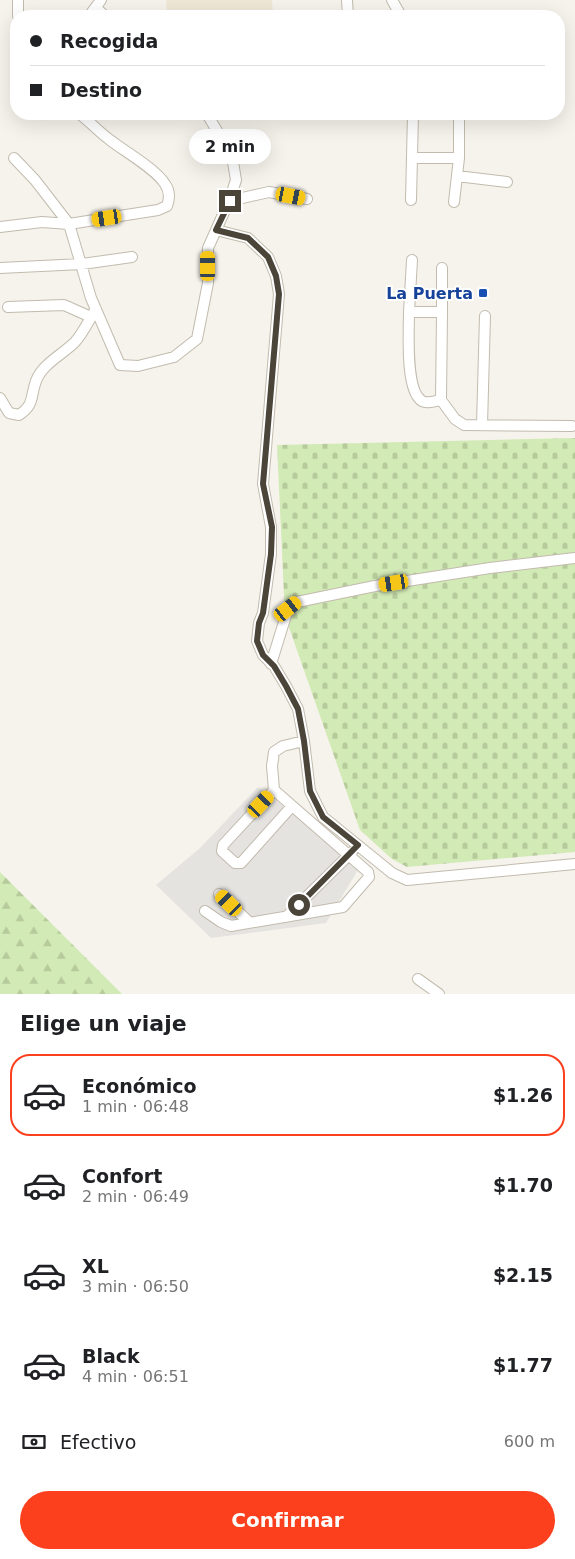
<!DOCTYPE html>
<html lang="es">
<head>
<meta charset="utf-8">
<style>
	:root { --surface:#fff; --page:#f2f2f2; --text:#202124; --muted:#757577; --line:#e0e0e0; --accent:#fc3f1d }
	body { margin:0; font-family:"DejaVu Sans",sans-serif; background:var(--page); color:var(--text); height:100vh; display:flex; flex-direction:column; font-size:19px; white-space:nowrap }
	* { box-sizing:border-box; margin:0 }
	p { font-size:16px; color:var(--muted) }
	.icon { flex:none; width:28px; height:28px; fill:none; stroke:currentColor; stroke-width:2; stroke-linecap:round; stroke-linejoin:round }
	.map { position:relative; height:994px; overflow:hidden }
	.panel { display:flex; flex-direction:column; background:var(--surface); flex:1 }
	.panel>* { flex:none }
	.guide { position:absolute; left:10px; top:10px; width:555px; height:110px; border-radius:20px; box-shadow:0 5px 20px #0002; display:grid; align-content:center; height:110px; padding:0 20px; background:var(--surface) }
	.end { position:absolute; width:22px; height:22px; margin:-11px; border:6px solid #4b4439; background:#fff; box-shadow:0 0 0 2px #fff }
	.from { border-radius:50% }
	.bubble { position:absolute; height:35px; border-radius:18px; background:var(--surface); box-shadow:0 5px 20px #0002; font-size:16px; font-weight:800; line-height:35px; text-align:center }
	.car { position:absolute; width:15px; height:30px; margin:-15px -8px; border-radius:6px; box-shadow:0 0 4px 1px #0007; background:linear-gradient(#f5c518 24%,#345 0 40%,#f5c518 0 76%,#345 0 86%,#f5c518 0) }
	.guide b { display:flex; align-items:center; gap:18px; height:48px; font-size:19px }
	.guide b+b { border-top:1px solid var(--line) }
	.guide i { width:12px; height:12px; background:var(--text) }
	ul { padding:0; list-style:none }
	li { display:flex; align-items:center; gap:15px; height:82px; margin:0 10px 8px; padding:0 10px; border:2px solid transparent; border-radius:20px }
	li div { flex:1 }
	li b { display:block; font-size:19px }
	li em { font-style:normal; font-weight:800 }
	li.active { border-color:var(--accent) }
	li>.icon { width:45px; height:45px; stroke-width:1.5 }
	h2 { padding:0 20px; font-size:22px; line-height:60px }
	.pay { display:flex; align-items:center; gap:12px; height:55px; padding:0 20px; font-size:19px }
	.pay p { margin-inline-start:auto }
	.action { display:flex; gap:10px; margin-top:auto; padding:10px 20px }
	.action a { flex:1; height:58px; border-radius:30px; background:var(--accent); color:#fff; font-size:20px; font-weight:800; line-height:58px; text-align:center }
	.map>svg:first-child { display:block }
	.education { fill:#efe8d6 }
	.forest { fill:url(#forest-firs) }
	.cemetery { fill:url(#cemetery-stones) }
	.parking { fill:#e5e3e0 }
	.lines { fill:none; stroke-linecap:round; stroke-linejoin:round }
	.minor-casing { stroke:#c2bbae; stroke-width:12 }
	.minor { stroke:#fff; stroke-width:10 }
	.route { stroke:#4b4439; stroke-width:6 }
	.transit-dot { fill:#1a4fb4; stroke:#fff; stroke-width:2 }
	.labels { text-anchor:middle; stroke-width:4; stroke-linejoin:round; paint-order:stroke }
	.transit-label { font-size:16px; font-weight:bold; fill:#164399; stroke:#fff; text-anchor:end }
</style>
</head>
<body>
<div class="map">
<svg width="575" height="994" viewBox="0 0 575 994">
	<defs>
		<pattern id="forest-firs" width="22" height="20" patternUnits="userSpaceOnUse" patternTransform="scale(1.25)"><rect width="22" height="20" fill="#d2eab5"/><path d="M5 1l3.5 6h-7zM16 11l3.5 6h-7z" fill="#b6ca9c"/></pattern>
		<pattern id="cemetery-stones" width="16" height="16" patternUnits="userSpaceOnUse" patternTransform="scale(1.25)"><rect width="16" height="16" fill="#d2eab5"/><path d="M2 7V4a2 2 0 0 1 4 0v3zM10 15v-3a2 2 0 0 1 4 0v3z" fill="#b6ca9c"/></pattern>
	</defs>
	<rect width="100%" height="100%" fill="#f6f3ec"/>
	<path class="education" d="M166,0h106l1,16h-106z"/>
	<path class="forest" d="M0,872l122,122h-122z"/>
	<path class="cemetery" d="M575,438v414l-168,15 -15,-8 -32,-29 -75,-214 -8,-171z"/>
	<path class="parking" d="M258,787l103,78 -35,58 -115,15 -55,-53 44,-37z"/>
	<g class="lines">
		<defs>
			<path id="minor" d="M18,0v16
				M347,0l1,16
				M392,0l9,16
				M96,8l9,8
				M89,16l12,-16
				M14,158l21,22 34,44 22,74 29,67 18,1 36,-9 23,-18 11,-56v-35l21,-47 7,-21 -4,-24 -25,-42
				M412,158h47v-44
				M457,176l50,6
				M411,200l2,-86
				M229,201l40,-9 38,7
				M454,202l5,-44
				M0,227l42,-5 27,2 89,-14 9,-4c3,-8 3,-15 -2,-22 -9,-15 -41,-33 -55,-44 -11,-8 -20,-18 -30,-26
				M216,230l32,8 20,19 8,19 3,18 -16,190 8,43v27l-8,59 -4,10 -2,18 6,14 11,11 12,20 12,23 6,32 6,50 13,26 69,56 15,7 168,-16
				M0,268l82,-4 50,-7
				M8,307l56,-2 27,12
				M409,312l3,-52
				M442,312v-44
				M0,398l9,15 10,2c16,-11 11,-18 17,-34 6,-17 26,-26 39,-39 8,-9 14,-22 21,-33
				M441,400c-6,1 -14,4 -19,1 -17,-10 -13,-70 -13,-89h33l-1,88 14,19 9,6 108,1
				M482,425l3,-109
				M271,664l17,-55 9,-7 78,-16 115,-18 85,-10
				M274,790l-51,55 -1,6 13,12h6l51,-57
				M219,894l30,28
				M205,911l16,11 10,4 112,-19 26,-30 -1,-5 -94,-82 -2,-24 2,-14 9,-6 21,-5
				M286,917l66,-65
				M418,979l21,15"/>
		</defs>
		<use href="#minor" class="minor-casing"/>
		<use href="#minor" class="minor"/>
	</g>
	<g class="lines">
		<path class="route" d="M230,201l-14,29 32,8 20,19 8,19 3,18 -16,190 9,43 -1,27 -8,59 -4,10 -2,18 6,14 11,11 12,20 12,23 6,32 6,50 13,26 35,28 -59,60"/>
	</g>
	<rect class="transit-dot" x="478" y="288" width="10" height="10" rx="2.5"/>
	<g class="labels">
		<g class="transit-label">
			<text x="473" y="299">La Puerta</text>
		</g>
	</g>
</svg>
<i class="end from" style="left:299px;top:905px"></i>
<i class="end" style="left:230px;top:201px"></i>
<div class="bubble" style="left:189px;top:129px;width:82px">2 min</div>
<i class="car" style="left:291px;top:196px;rotate:101deg"></i>
<i class="car" style="left:107px;top:218px;rotate:261deg"></i>
<i class="car" style="left:208px;top:266px;rotate:0deg"></i>
<i class="car" style="left:394px;top:583px;rotate:261deg"></i>
<i class="car" style="left:288px;top:609px;rotate:52deg"></i>
<i class="car" style="left:261px;top:804px;rotate:43deg"></i>
<i class="car" style="left:229px;top:903px;rotate:314deg"></i>
<div class="guide">
<b><i class="from"></i>Recogida</b>
<b><i></i>Destino</b>
</div>
</div>
<section class="panel">
<h2>Elige un viaje</h2>
<ul>
<li class="active"><svg class="icon" aria-label="car" viewBox="0 0 24 24"><path d="M5 17H2v-5l4-1 3-4h7l3 4 3 1v5h-3M9 17h6M6 11h13"/><circle cx="7" cy="17" r="2"/><circle cx="17" cy="17" r="2"/></svg><div><b>Económico</b><p>1 min · 06:48</p></div><em>$1.26</em></li>
<li><svg class="icon" aria-label="car" viewBox="0 0 24 24"><path d="M5 17H2v-5l4-1 3-4h7l3 4 3 1v5h-3M9 17h6M6 11h13"/><circle cx="7" cy="17" r="2"/><circle cx="17" cy="17" r="2"/></svg><div><b>Confort</b><p>2 min · 06:49</p></div><em>$1.70</em></li>
<li><svg class="icon" aria-label="car" viewBox="0 0 24 24"><path d="M5 17H2v-5l4-1 3-4h7l3 4 3 1v5h-3M9 17h6M6 11h13"/><circle cx="7" cy="17" r="2"/><circle cx="17" cy="17" r="2"/></svg><div><b>XL</b><p>3 min · 06:50</p></div><em>$2.15</em></li>
<li><svg class="icon" aria-label="car" viewBox="0 0 24 24"><path d="M5 17H2v-5l4-1 3-4h7l3 4 3 1v5h-3M9 17h6M6 11h13"/><circle cx="7" cy="17" r="2"/><circle cx="17" cy="17" r="2"/></svg><div><b>Black</b><p>4 min · 06:51</p></div><em>$1.77</em></li>
</ul>
<div class="pay"><svg class="icon" aria-label="cash" viewBox="0 0 24 24"><path d="M3 7h18v10H3z"/><circle cx="12" cy="12" r="2"/></svg>Efectivo<p>600 m</p></div>
<div class="action"><a>Confirmar</a></div>
</section>
</body>
</html>
